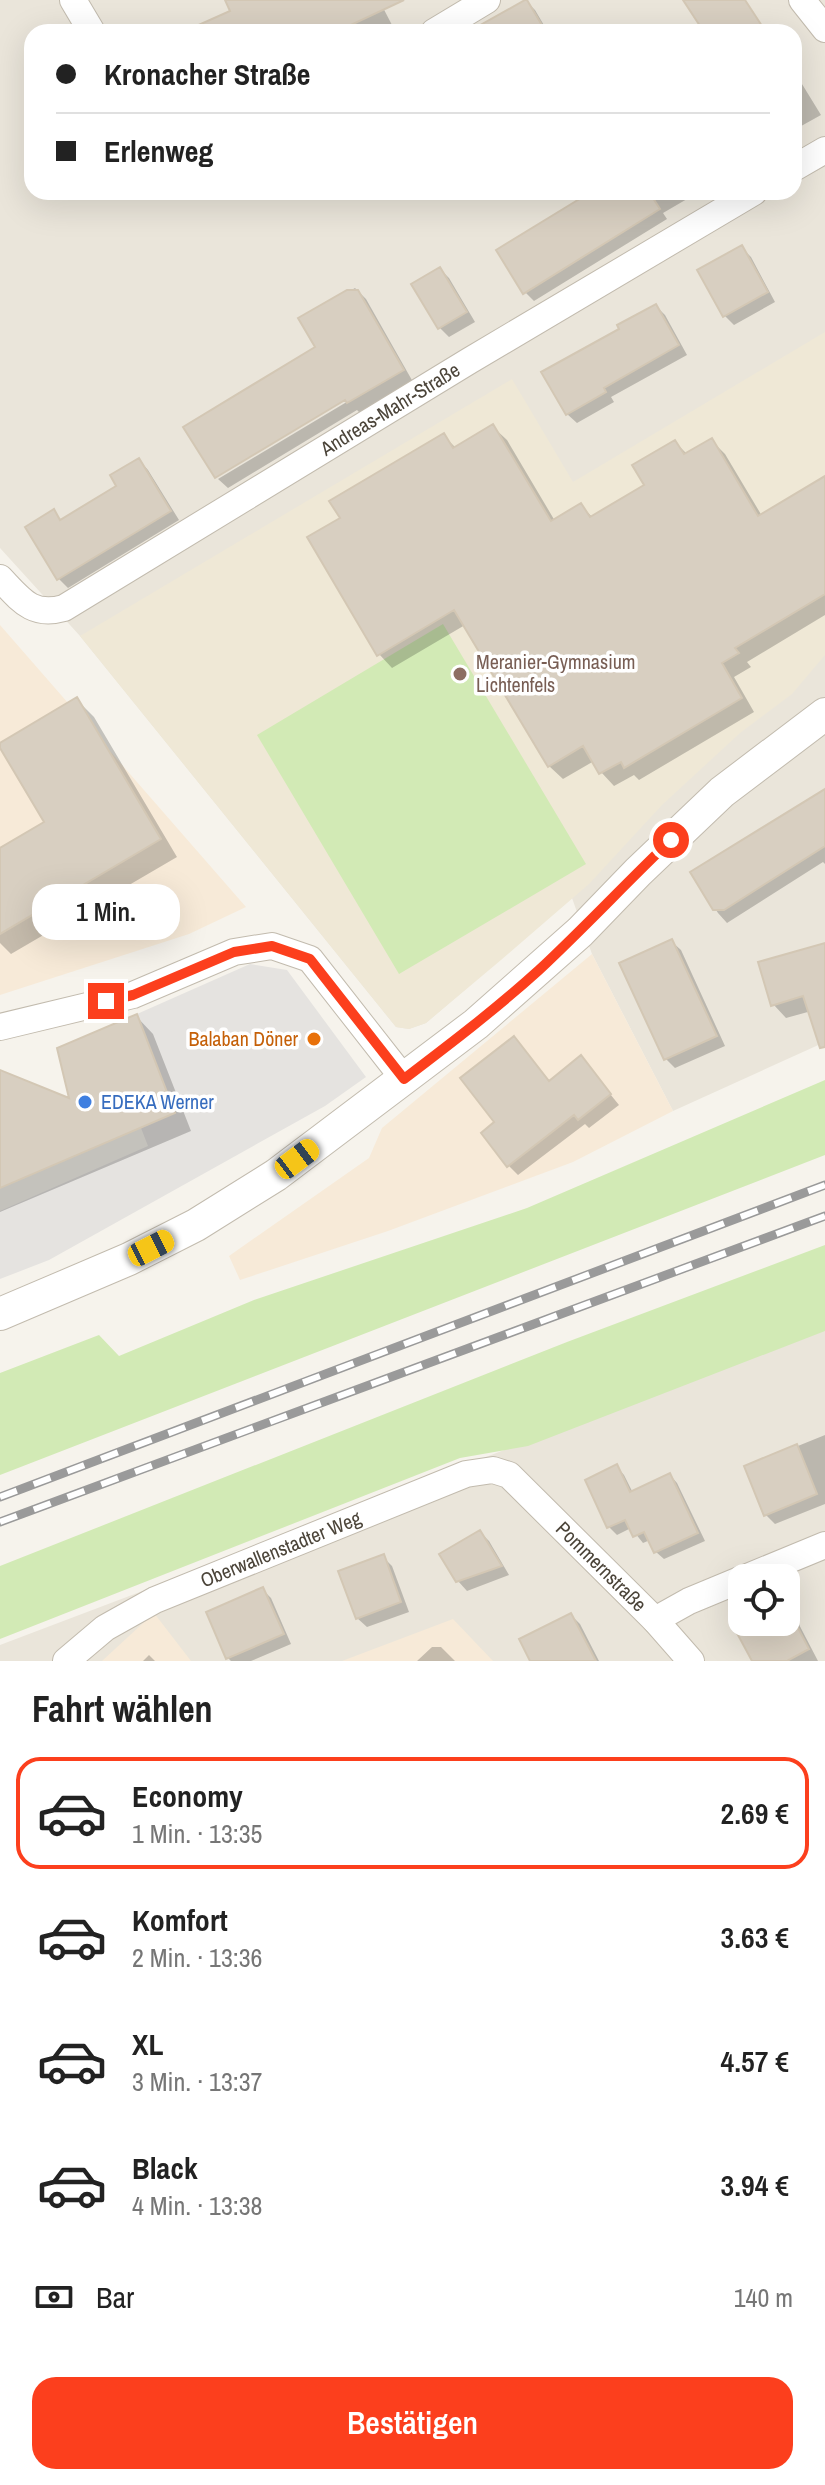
<!DOCTYPE html>
<html lang="de">
<head>
<meta charset="utf-8">
<style>
	:root { --surface:#fff; --page:#f6f6f6; --text:#222; --muted:#767676; --line:#e0e0e0; --accent:#fc3f1d }
	body { margin:0; font-family:"Archivo Narrow",sans-serif; background:var(--page); color:var(--text); height:100vh; display:flex; flex-direction:column; font-size:30px; white-space:nowrap }
	* { box-sizing:border-box; margin:0 }
	p { font-size:26px; color:var(--muted) }
	.icon { flex:none; width:44px; height:44px; fill:none; stroke:currentColor; stroke-width:2; stroke-linecap:round; stroke-linejoin:round }
	.map { position:relative; height:1661px; overflow:hidden }
	.sheet { display:flex; flex-direction:column; background:var(--surface); flex:1 }
	.sheet>* { flex:none }
	.hud { position:absolute; left:24px; top:24px; width:778px; height:176px; border-radius:24px; box-shadow:0 8px 32px #0002; display:grid; align-content:center; height:176px; padding:0 32px; background:var(--surface) }
	.controls { position:absolute; left:728px; top:1564px; display:grid; gap:16px }
	.controls a { display:grid; place-items:center; width:72px; height:72px; border-radius:16px; background:var(--surface); box-shadow:0 8px 32px #0002; font-size:40px }
	.end { position:absolute; width:36px; height:36px; margin:-18px; border:10px solid #fc3f1d; background:#fff; box-shadow:0 0 0 4px #fff }
	.from { border-radius:50% }
	.bubble { position:absolute; height:56px; border-radius:24px; background:var(--surface); box-shadow:0 8px 32px #0002; font-size:26px; font-weight:600; line-height:56px; text-align:center }
	.car { position:absolute; width:24px; height:48px; margin:-24px -12px; border-radius:10px; box-shadow:0 0 6px 2px #0007; background:linear-gradient(#f5c518 24%,#345 0 40%,#f5c518 0 76%,#345 0 86%,#f5c518 0) }
	.hud b { display:flex; align-items:center; gap:28px; height:76px; font-size:30px }
	.hud b+b { border-top:2px solid var(--line) }
	.hud i { width:20px; height:20px; background:var(--text) }
	ul { padding:0; list-style:none }
	li { display:flex; align-items:center; gap:24px; height:112px; margin:0 16px 12px; padding:0 16px; border:4px solid transparent; border-radius:24px }
	li div { flex:1 }
	li b { display:block; font-size:30px }
	li em { font-style:normal; font-weight:600 }
	li.active { border-color:var(--accent) }
	li>.icon { width:72px; height:72px; stroke-width:1.5 }
	h2 { padding:0 32px; font-size:36px; line-height:96px }
	.pay { display:flex; align-items:center; gap:20px; height:88px; padding:0 32px; font-size:30px }
	.pay p { margin-inline-start:auto }
	.button { display:flex; gap:16px; margin-top:auto; padding:16px 32px }
	.button a { flex:1; height:92px; border-radius:24px; background:var(--accent); color:#fff; font-size:32px; font-weight:600; line-height:92px; text-align:center }
	.map>svg:first-child { display:block }
	.residential { fill:#eae5da; fill-rule:evenodd }
	.commercial { fill:#f7ead8 }
	.education { fill:#efe8d6 }
	.green { fill:#d2eab5 }
	.parking { fill:#e5e3e0 }
	.shadow { fill:#0003 }
	.building { fill:#d8cfc1; stroke:#d3c7b4; stroke-width:2 }
	.lines { fill:none; stroke-linecap:round; stroke-linejoin:round }
	.minor-casing { stroke:#c2bbae; stroke-width:28 }
	.tertiary-casing { stroke:#c2bbae; stroke-width:34 }
	.minor { stroke:#fff; stroke-width:26 }
	.tertiary { stroke:#fff; stroke-width:32 }
	.rail-casing { stroke:#9a9a9a; stroke-width:9 }
	.rail { stroke:#fff; stroke-width:6; stroke-dasharray:18; stroke-linecap:butt }
	.route { stroke:#fc3f1d; stroke-width:10 }
	.education-dot { fill:#8d6e63; stroke:#fff; stroke-width:3 }
	.food-dot { fill:#e8710a; stroke:#fff; stroke-width:3 }
	.shop-dot { fill:#3f7fe0; stroke:#fff; stroke-width:3 }
	.labels { text-anchor:middle; stroke-width:7; stroke-linejoin:round; paint-order:stroke }
	.street-label { font-size:20px; fill:#4b4439; stroke:#fff }
	.education-label { font-size:20px; fill:#785e54; stroke:#fff; text-anchor:start }
	.food-label { font-size:20px; fill:#c56008; stroke:#fff; text-anchor:end }
	.shop-label { font-size:20px; fill:#366cbe; stroke:#fff; text-anchor:start }
</style>
</head>
<body>
<div class="map">
<svg width="825" height="1661" viewBox="0 0 825 1661">
	<rect width="100%" height="100%" fill="#f6f3ec"/>
	<path class="residential" d="M0,0h825v1042l-152,69 -81,-157 -20,-56 -146,125 -17,6 -13,-2 -316,-391 -80,-88zM32,32h762v160h-762z
		M825,1327v334h-825v-16l317,-120 156,-63zM742,1578h44v44h-44z"/>
	<path class="commercial" d="M0,625l246,282 -57,27 -189,61z
		M592,954l81,157 -100,51 -185,69 -148,49 -11,-24 140,-98 13,-30z
		M154,1613l37,48h-89z
		M453,1619l40,42h-151z"/>
	<path class="education" d="M825,332v323l-33,39 -52,39 -78,72 -73,79 -88,76 -75,63 -17,6 -13,-2 -316,-391 432,-257 61,103z"/>
	<path class="green" d="M443,624l143,240 -187,110 -142,-239z
		M825,1080v75l-825,320v-102l99,-38 20,21 135,-56 273,-92z
		M825,1245v86l-297,115 -68,12 -460,181v-73l567,-224z"/>
	<path class="parking" d="M250,964l37,6 79,107 -41,29 -276,154 -49,19v-68l148,-65 -7,-18 34,-15 -38,-99z"/>
	<path class="shadow" d="M227,0h152l13,25 -15,7h-175l31,-20z
		M526,1l9,9 13,22h-59z
		M794,71l27,44 -27,15z
		M594,192h105l-36,21 4,6 -133,82 -9,-9z
		M741,247l10,10 24,45 -41,23 -9,-9z
		M440,269l9,9 26,44 -26,15 -9,-9z
		M355,288l11,11 47,83 -53,31 -3,-3 -129,78 -10,-9 137,-82 -54,-78z
		M656,306l9,9 22,40 -76,42 3,5 -37,21 -10,-9 54,-84z
		M493,427l14,13 48,81 26,-16 12,13 54,-32 28,-44 13,13 24,-14 13,13 37,62 63,-37v136l-78,47 4,5 -17,10 20,35 -115,68 -5,-5 -20,11 -13,-14 -7,-11 -31,18 -14,-13 -84,-141 -73,43 -13,-14 -37,-135 101,-84 13,13z
		M139,460l9,10 31,50 -111,68 -9,-9 -6,-67 9,9 57,-34z
		M77,700l17,17 83,140 -166,97 -11,-11v-93l46,-28z
		M825,792v72l-2,-2 -96,61 -9,-10 -26,-40z
		M671,941l10,9 44,96 -50,22 -9,-9z
		M825,945v69l-10,-4 -29,8 -13,-14z
		M136,1016l17,18 38,97 -191,81v-139l72,28z
		M514,1039l36,43 31,-24 38,47 -30,23 -4,-4 -67,51 -10,-10 -11,-42z
		M825,1435v69l-50,20 -9,-9 -20,-48z
		M617,1467l7,8 9,18 37,-18 7,8 28,58 -41,18 -8,-7 -6,-12 -7,3 -12,-15 -14,7 -8,-8 -22,-46z
		M480,1532l9,9 20,34 -42,16 -9,-10z
		M383,1557l9,9 17,46 -42,15 -10,-9z
		M262,1589l9,9 20,46 -40,17h-20l-3,-3z
		M786,1606l7,7 25,48h-64l-4,-39h36z
		M571,1615l9,9 19,37h-67z
		M432,1647h9l14,14h-38z
		M149,1655l6,6h-12z"/>
	<path class="building" d="M225,0h179l-68,32h-153l47,-21z
		M525,0h2l19,32h-78z
		M683,0h62l21,32h-62z
		M591,192h58l11,17 -137,85 -27,-44z
		M742,245l26,47 -45,25 -26,-47z
		M440,267l27,45 -29,17 -27,-45z
		M347,290h11l46,80 -57,33 -2,-3 -130,78 -32,-51 132,-80 -17,-29z
		M656,304l23,41 -75,43 2,4 -40,23 -25,-43 78,-43 -2,-4z
		M493,424l58,97 30,-18 9,14 54,-32 -12,-20 43,-25 9,14 28,-16 46,78 67,-40v118l-90,54 4,5 -17,10 20,35 -118,70 -3,-6 -22,12 -16,-28 -35,21 -94,-157 -77,46 -70,-119 33,-19 -11,-17 115,-68 9,15z
		M139,458l32,53 -114,69 -32,-53 29,-18 6,11 56,-34 -6,-11z
		M77,697l84,142 -161,95v-86l44,-26 -44,-74v-5z
		M825,789v57l-101,64h-11l-23,-38z
		M672,939l45,97 -53,24 -45,-97z
		M825,943v104l-5,1 -17,-52 -32,10 -13,-44z
		M137,1014l38,99 -175,75v-118l69,28 -12,-50z
		M514,1036l35,45 32,-26 30,39 -33,26 -4,-5 -67,52 -26,-34 13,-11 -34,-44z
		M797,1444l20,50 -53,22 -20,-50z
		M617,1464l13,28 40,-19 28,60 -44,20 -10,-21 -11,5 -8,-17 -18,8 -22,-48z
		M480,1530l22,36 -46,16 -17,-28z
		M384,1554l17,48 -45,17 -18,-48z
		M263,1587l21,47 -58,25 -20,-47z
		M571,1613l25,48h-66l-11,-22z
		M731,1622h64l14,27 -22,12h-35z"/>
	<g class="lines">
		<defs>
			<g id="minor">
				<path d="M73,0l19,32"/>
				<path d="M802,0l23,29"/>
				<path d="M434,32l53,-32"/>
				<path d="M794,168l31,-18"/>
				<path id="s1" d="M0,578c21,22 32,39 64,30l405,-247 285,-169"/>
				<path d="M0,1027l133,-32 101,-43 38,-6 38,13 94,120"/>
				<path d="M745,1578l80,-33"/>
				<path d="M655,1620l34,-19 53,-22"/>
				<path id="s2" d="M66,1661l39,-33 50,-28 311,-126 27,-4 16,5 146,145 36,41"/>
			</g>
			<path id="tertiary" d="M0,1314l129,-55 67,-34 80,-50 200,-151 104,-92 58,-60 84,-80 103,-78"/>
		</defs>
		<use href="#minor" class="minor-casing"/>
		<use href="#tertiary" class="tertiary-casing"/>
		<use href="#minor" class="minor"/>
		<use href="#tertiary" class="tertiary"/>
		<defs>
			<path id="rail" d="M0,1497l825,-312
				M0,1522l825,-306"/>
		</defs>
		<use href="#rail" class="rail-casing"/>
		<use href="#rail" class="rail"/>
	</g>
	<g class="lines">
		<path class="route" d="M106,1001l27,-6 101,-43 38,-6 38,13 94,120c46,-35 92,-70 135,-109 45,-42 87,-87 132,-130"/>
	</g>
	<circle class="education-dot" cx="460" cy="674" r="8"/>
	<circle class="food-dot" cx="314" cy="1039" r="8"/>
	<circle class="shop-dot" cx="85" cy="1102" r="8"/>
	<g class="labels">
		<g class="street-label">
			<text dy="7" stroke="none"><textPath href="#s1" startOffset="458">Andreas-Mahr-Straße</textPath></text>
			<text dy="7" stroke="none"><textPath href="#s2" startOffset="244">Oberwallenstadter Weg</textPath></text>
			<text dy="7" stroke="none"><textPath href="#s2" startOffset="618">Pommernstraße</textPath></text>
		</g>
		<g class="education-label">
			<text x="476" y="669">Meranier-Gymnasium<tspan x="476" dy="23">Lichtenfels</tspan></text>
		</g>
		<g class="food-label">
			<text x="298" y="1046">Balaban Döner</text>
		</g>
		<g class="shop-label">
			<text x="101" y="1109">EDEKA Werner</text>
		</g>
	</g>
</svg>
<div class="controls">
<a><svg class="icon" aria-label="locate" viewBox="0 0 24 24"><circle cx="12" cy="12" r="6"/><path d="M12 2v4M12 18v4M2 12h4M18 12h4"/></svg></a>
</div>
<i class="end from" style="left:671px;top:840px"></i>
<i class="end" style="left:106px;top:1001px"></i>
<div class="bubble" style="left:32px;top:884px;width:148px">1 Min.</div>
<i class="car" style="left:297px;top:1159px;rotate:53deg"></i>
<i class="car" style="left:151px;top:1248px;rotate:63deg"></i>
<div class="hud">
<b><i class="from"></i>Kronacher Straße</b>
<b><i></i>Erlenweg</b>
</div>
</div>
<section class="sheet">
<h2>Fahrt wählen</h2>
<ul>
<li class="active"><svg class="icon" aria-label="car" viewBox="0 0 24 24"><path d="M5 17H2v-5l4-1 3-4h7l3 4 3 1v5h-3M9 17h6M6 11h13"/><circle cx="7" cy="17" r="2"/><circle cx="17" cy="17" r="2"/></svg><div><b>Economy</b><p>1 Min. · 13:35</p></div><em>2.69 €</em></li>
<li><svg class="icon" aria-label="car" viewBox="0 0 24 24"><path d="M5 17H2v-5l4-1 3-4h7l3 4 3 1v5h-3M9 17h6M6 11h13"/><circle cx="7" cy="17" r="2"/><circle cx="17" cy="17" r="2"/></svg><div><b>Komfort</b><p>2 Min. · 13:36</p></div><em>3.63 €</em></li>
<li><svg class="icon" aria-label="car" viewBox="0 0 24 24"><path d="M5 17H2v-5l4-1 3-4h7l3 4 3 1v5h-3M9 17h6M6 11h13"/><circle cx="7" cy="17" r="2"/><circle cx="17" cy="17" r="2"/></svg><div><b>XL</b><p>3 Min. · 13:37</p></div><em>4.57 €</em></li>
<li><svg class="icon" aria-label="car" viewBox="0 0 24 24"><path d="M5 17H2v-5l4-1 3-4h7l3 4 3 1v5h-3M9 17h6M6 11h13"/><circle cx="7" cy="17" r="2"/><circle cx="17" cy="17" r="2"/></svg><div><b>Black</b><p>4 Min. · 13:38</p></div><em>3.94 €</em></li>
</ul>
<div class="pay"><svg class="icon" aria-label="cash" viewBox="0 0 24 24"><path d="M3 7h18v10H3z"/><circle cx="12" cy="12" r="2"/></svg>Bar<p>140 m</p></div>
<div class="button"><a>Bestätigen</a></div>
</section>
</body>
</html>
